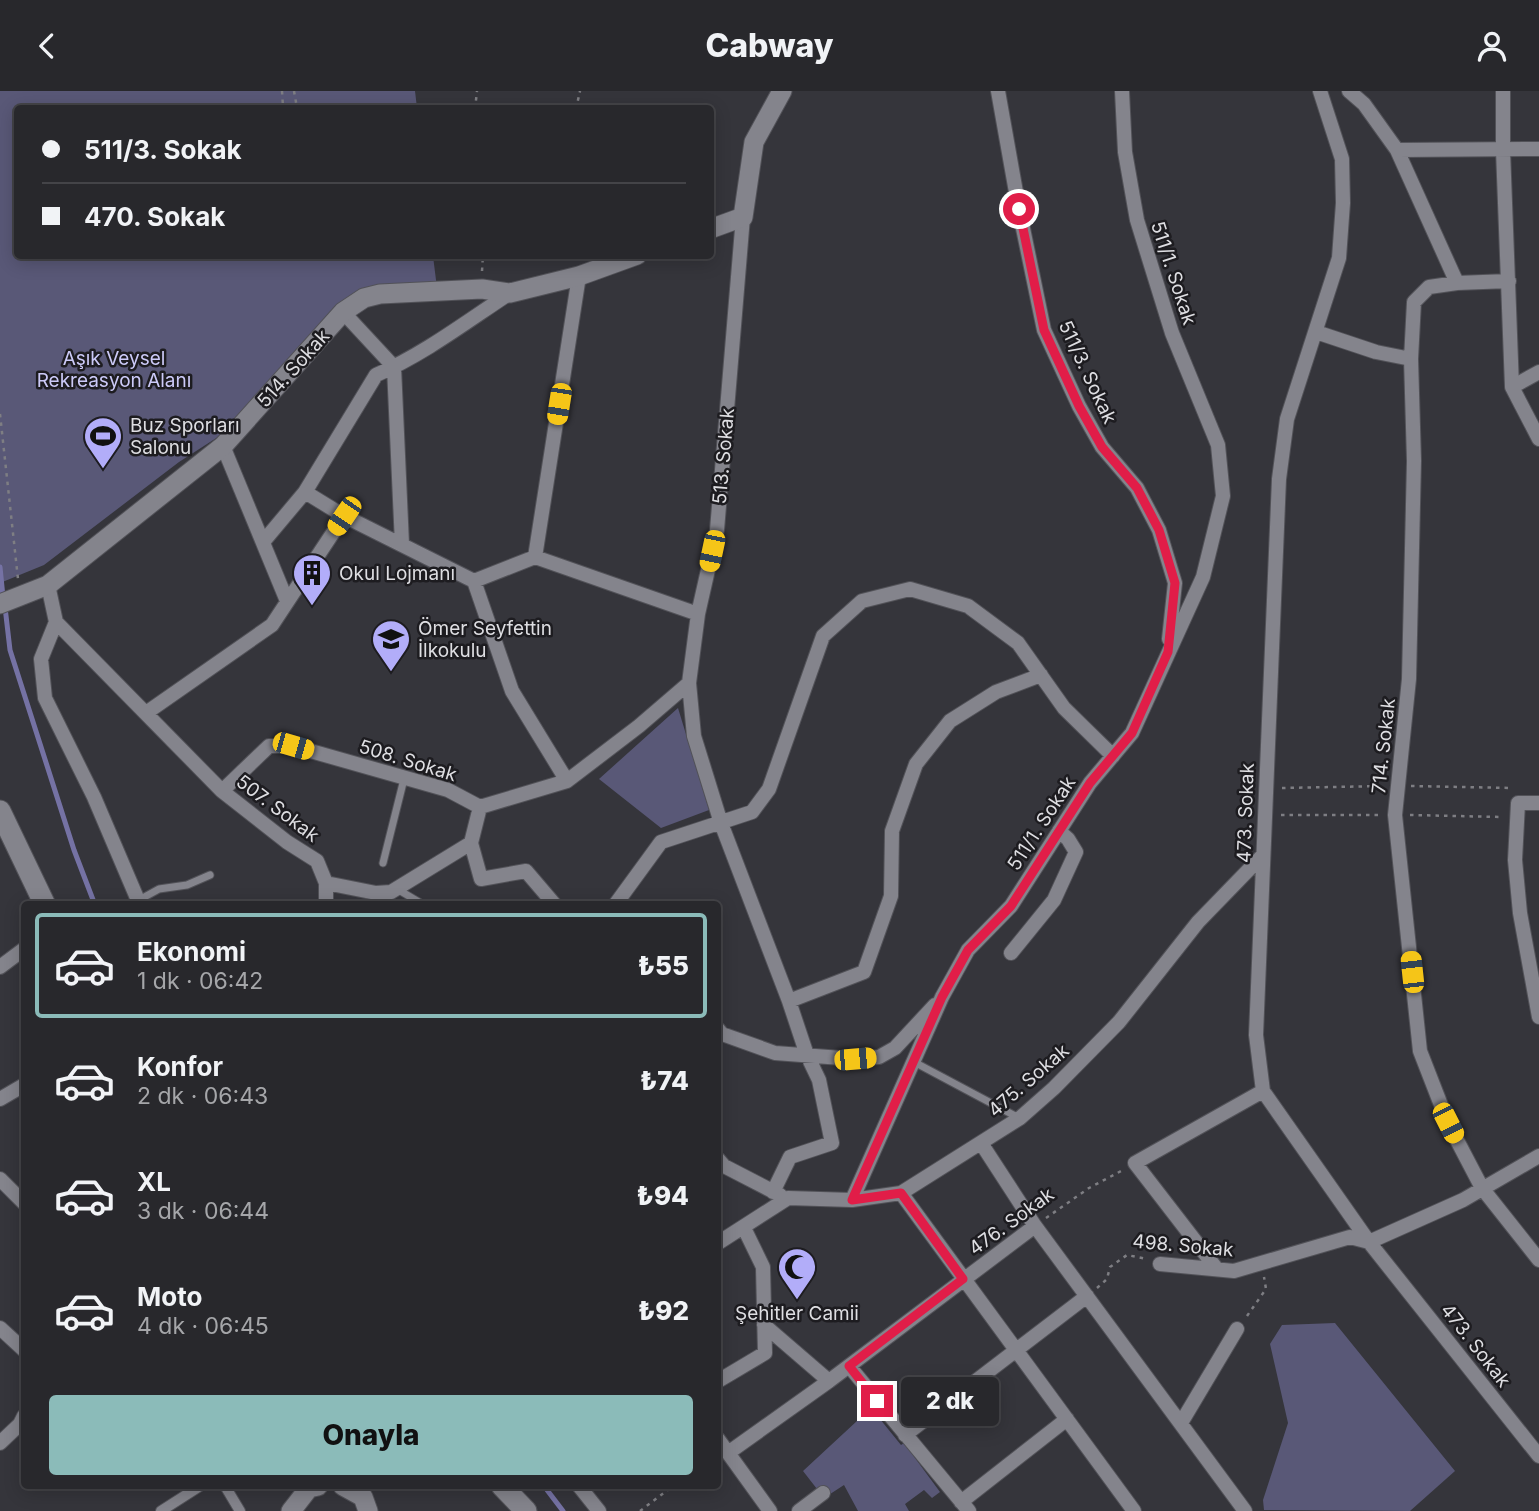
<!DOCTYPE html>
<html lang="tr">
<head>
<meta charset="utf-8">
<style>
	:root { --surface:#28282c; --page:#343438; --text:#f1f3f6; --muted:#a5a6a9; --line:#444448; --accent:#8bbbb9 }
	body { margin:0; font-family:Inter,sans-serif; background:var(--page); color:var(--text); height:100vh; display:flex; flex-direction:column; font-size:26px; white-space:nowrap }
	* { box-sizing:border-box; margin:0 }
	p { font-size:23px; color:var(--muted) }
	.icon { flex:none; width:38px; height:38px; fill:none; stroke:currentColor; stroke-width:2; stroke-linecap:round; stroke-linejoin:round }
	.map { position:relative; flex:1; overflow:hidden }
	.sheet { position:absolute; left:21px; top:810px; width:700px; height:588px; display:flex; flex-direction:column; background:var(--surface); border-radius:7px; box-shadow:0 4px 18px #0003,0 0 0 2px var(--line) }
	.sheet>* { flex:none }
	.hud { position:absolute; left:14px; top:14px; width:700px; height:154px; border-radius:7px; box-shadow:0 4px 18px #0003,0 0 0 2px var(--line); display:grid; align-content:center; height:154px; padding:0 28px; background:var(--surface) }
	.end { position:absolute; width:32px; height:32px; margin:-16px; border:9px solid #e11d48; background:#fff; box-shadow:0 0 0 4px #fff }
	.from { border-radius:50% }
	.bubble { position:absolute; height:49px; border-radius:7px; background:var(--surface); box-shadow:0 4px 18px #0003,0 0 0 2px var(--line); font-size:23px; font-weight:800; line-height:49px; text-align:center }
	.car { position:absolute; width:21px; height:42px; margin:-21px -10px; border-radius:9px; box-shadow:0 0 5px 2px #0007; background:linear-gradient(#f5c518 24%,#345 0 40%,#f5c518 0 76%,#345 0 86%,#f5c518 0) }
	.hud b { display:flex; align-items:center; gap:24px; height:66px; font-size:26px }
	.hud b+b { border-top:2px solid var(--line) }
	.hud i { width:18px; height:18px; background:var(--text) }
	ul { padding:12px 0 0; list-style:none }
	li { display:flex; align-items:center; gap:21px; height:105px; margin:0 14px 10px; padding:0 14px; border:4px solid transparent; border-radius:7px }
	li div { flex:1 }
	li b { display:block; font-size:26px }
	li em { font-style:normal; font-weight:800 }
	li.on { border-color:var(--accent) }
	li>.icon { width:63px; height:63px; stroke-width:1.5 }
	.primary-button { display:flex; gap:14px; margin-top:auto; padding:14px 28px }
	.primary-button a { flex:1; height:80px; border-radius:7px; background:var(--accent); color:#111; font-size:28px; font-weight:800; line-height:80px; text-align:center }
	header { display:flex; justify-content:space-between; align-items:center; height:91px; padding:0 28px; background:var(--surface); font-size:32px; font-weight:800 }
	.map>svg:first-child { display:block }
	.green { fill:#595877 }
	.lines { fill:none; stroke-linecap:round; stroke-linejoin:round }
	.stream { stroke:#7572a4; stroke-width:5 }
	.service-casing { stroke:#525258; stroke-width:9 }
	.pedestrian-casing { stroke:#525258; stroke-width:12 }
	.minor-casing { stroke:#525258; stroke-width:16 }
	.tertiary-casing { stroke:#525258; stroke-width:21 }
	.secondary-casing { stroke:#525258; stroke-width:23 }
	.path { stroke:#7e7e83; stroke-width:2.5; stroke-dasharray:3.5 5; stroke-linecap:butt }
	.service { stroke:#84848c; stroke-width:7 }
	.pedestrian { stroke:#84848c; stroke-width:10 }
	.minor { stroke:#84848c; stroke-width:14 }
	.tertiary { stroke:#84848c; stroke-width:19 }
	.secondary { stroke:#84848c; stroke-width:21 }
	.route { stroke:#e11d48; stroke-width:9 }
	.labels { text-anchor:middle; stroke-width:5; stroke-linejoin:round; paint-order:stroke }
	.street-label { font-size:19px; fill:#dedee2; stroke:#1d1c20 }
	.park-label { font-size:19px; fill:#cccaf8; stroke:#1d1c20 }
	.poi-label { font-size:19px; fill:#dedee2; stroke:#1d1c20; text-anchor:start }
</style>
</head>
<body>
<header><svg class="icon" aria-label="back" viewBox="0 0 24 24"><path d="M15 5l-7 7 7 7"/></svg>Cabway<svg class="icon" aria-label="person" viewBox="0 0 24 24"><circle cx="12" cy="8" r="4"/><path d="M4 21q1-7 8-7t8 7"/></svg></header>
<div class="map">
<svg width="1539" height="1420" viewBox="0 0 1539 1420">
	<rect width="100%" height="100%" fill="#35353b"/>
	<path class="green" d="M0,0h415l2,17 -399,1v146l415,1 4,32 -59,-2 -143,140 -56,36 -135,103 -44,18z
		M678,617l31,102 -48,18 -62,-49z
		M1335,1232l120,148 -45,40 -146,-1 -1,-10 25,-77 -18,-79 12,-19z
		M871,1317l30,37 3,-2 36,49 -8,6 -8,-8 -19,14 4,7h-51l-14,-26 -20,13 -21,-27z"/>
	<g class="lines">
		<path class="stream" d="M0,476l3,30
			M5,516l5,43 64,200 21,55
			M544,1395l19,25"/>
		<defs>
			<path id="service" d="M383,772l21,-84
				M397,798l27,16
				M139,809l20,-11 28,-4 23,-10
				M914,971l105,56"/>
			<path id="pedestrian" d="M225,1395l15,25
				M161,1420l39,-25"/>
			<path id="minor" d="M998,0l21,118 25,121 35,76 23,41 35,41 22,42 16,53 -6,56
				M1320,0l22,68 1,44 -4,55 -52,161 -8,60 -23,556 7,56 106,151 170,214
				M1349,0l15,13 33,46 60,133
				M1503,0v59l9,237 27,52
				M1397,59l142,-1
				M743,126l-26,313 -19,84 -9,69 5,53 27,87 68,178 18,54 12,25 13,63 -42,14 -17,35
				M1509,190l-52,2 -28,4 -15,15 -3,57 3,102 -5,218 -14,136 25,236 28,72 34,65 57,72
				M343,221l51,55 8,177
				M1316,241l60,20 35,7
				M1512,296l27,-15
				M223,355l64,155
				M305,401l39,24 130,65 61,-24 163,57
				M263,451l42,-50 71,-117c48,-21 90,-53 134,-82
				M535,466l44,-281
				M474,490l38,110 55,90
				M48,494l8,37 -15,37 4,39 49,99 46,108
				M56,531l166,169 65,51 30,19 9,22 50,10 15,-1 80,-49 10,36 45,-8 29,34
				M146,622l126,-88 72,-109
				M222,700l47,-45h24l155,44 32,17 87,-26 72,-55 50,-43
				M1539,712h-21l-3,57 5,53 19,104
				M471,752l9,-36
				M326,792v22
				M615,814l46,-63 91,-30 17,-23 54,-153 39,-35 48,-12 58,17 50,37 46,65 49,48
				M1011,862l43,-53 22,-48 -8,-13 -9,-8
				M0,876l24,-18
				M789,910l75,-29 27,-76 1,-65 24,-67 34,-43 46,-29 45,-17
				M718,938l4,5 53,19 80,6 24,-2 16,-9 40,-43
				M0,1008l24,-14
				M981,1052l54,83 210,285
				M718,1068l6,7 56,29
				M0,1088l24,24
				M901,1102l233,318
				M852,1109l90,-203 26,-47 43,-44 79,-123 42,-50 71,-156 20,-81 -5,-51 -46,-112 -35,-113 -12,-68 -3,-61
				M718,1152l70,-45 64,2 49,-7 119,-75 34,-30 65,-66 79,-100 64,-66
				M1160,1173l74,7 116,-34 19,5 94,-42 76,-44
				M1216,1177l-81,-105 128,-72
				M764,1234l65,56
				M0,1237l24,22
				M849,1275l120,145
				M718,1290l47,-28 -2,-86 -19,-39
				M1181,1332l56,-94
				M905,1344l182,-139
				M718,1348l52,72
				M0,1352l20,-19 4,-8
				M728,1362l101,-72 206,-155
				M579,1395l20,25
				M961,1411l106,-83
				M799,1420l24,-18"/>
			<path id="tertiary" d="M710,138l33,-12 11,-75 28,-51
				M0,513l48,-19 175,-139 120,-134 21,-14 16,-4 102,-5 28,4 69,-17 58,-21
				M343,1395l20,11 5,14
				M291,1420l18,-23 9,-2"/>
			<path id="secondary" d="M0,720l45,94
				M502,1395l24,25"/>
		</defs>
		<use href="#service" class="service-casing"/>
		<use href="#pedestrian" class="pedestrian-casing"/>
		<use href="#minor" class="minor-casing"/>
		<use href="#tertiary" class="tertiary-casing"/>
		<use href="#secondary" class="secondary-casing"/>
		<path class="path" d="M282,0l1,16
			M294,0l3,17
			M475,18l2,-18
			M576,18l4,-18
			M482,180l1,-16
			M0,323l18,165
			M1411,695l102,2
			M1282,697l102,-2
			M1281,724h98
			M1410,724l91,2
			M1046,1127l43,-30 34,-18
			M1097,1197l10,-9 3,-12 17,-12 20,4
			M1247,1225l19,-27 -2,-12
			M640,1420l33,-25"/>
		<use href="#service" class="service"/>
		<use href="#pedestrian" class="pedestrian"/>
		<use href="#minor" class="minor"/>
		<use href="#tertiary" class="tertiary"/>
		<use href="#secondary" class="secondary"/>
	</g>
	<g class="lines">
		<path class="route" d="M877,1310l-28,-35 114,-87 -62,-86 -49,7 90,-203 26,-47 43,-44 79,-123 42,-50 36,-81 7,-69 -16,-53 -22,-42 -35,-41 -23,-41 -35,-76 -25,-121"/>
	</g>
	<defs>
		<symbol id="stadium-pin" viewBox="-11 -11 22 30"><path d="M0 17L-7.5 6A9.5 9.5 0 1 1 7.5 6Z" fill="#b2adf9" stroke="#1d1c20"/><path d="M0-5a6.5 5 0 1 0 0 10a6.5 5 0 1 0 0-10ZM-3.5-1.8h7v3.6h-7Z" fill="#111"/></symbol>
		<symbol id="building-pin" viewBox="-11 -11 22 30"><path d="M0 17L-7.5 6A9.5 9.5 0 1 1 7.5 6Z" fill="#b2adf9" stroke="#1d1c20"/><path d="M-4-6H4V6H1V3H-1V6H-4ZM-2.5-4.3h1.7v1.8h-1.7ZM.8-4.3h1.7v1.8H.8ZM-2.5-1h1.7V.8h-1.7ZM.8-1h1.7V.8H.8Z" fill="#111"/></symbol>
		<symbol id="school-pin" viewBox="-11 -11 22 30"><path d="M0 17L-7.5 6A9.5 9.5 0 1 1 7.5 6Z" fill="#b2adf9" stroke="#1d1c20"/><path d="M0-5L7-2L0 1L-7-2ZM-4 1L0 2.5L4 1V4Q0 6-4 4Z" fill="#111"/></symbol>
		<symbol id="mosque-pin" viewBox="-11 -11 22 30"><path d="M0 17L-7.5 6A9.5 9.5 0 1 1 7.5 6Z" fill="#b2adf9" stroke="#1d1c20"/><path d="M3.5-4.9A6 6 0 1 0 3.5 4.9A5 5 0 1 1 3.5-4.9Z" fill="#111"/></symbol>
	</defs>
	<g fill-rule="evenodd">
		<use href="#stadium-pin" x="81" y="323" width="44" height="60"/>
		<use href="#building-pin" x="290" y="460" width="44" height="60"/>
		<use href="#school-pin" x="369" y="526" width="44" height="60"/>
		<use href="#mosque-pin" x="775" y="1154" width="44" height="60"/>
	</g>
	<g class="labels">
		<g class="street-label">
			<text transform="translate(1174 182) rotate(72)" y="7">511/1. Sokak</text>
			<text transform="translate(293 277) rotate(-48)" y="7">514. Sokak</text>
			<text transform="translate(1088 281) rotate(65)" y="7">511/3. Sokak</text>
			<text transform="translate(723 365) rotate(-85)" y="7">513. Sokak</text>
			<text transform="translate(1383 655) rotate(-84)" y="7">714. Sokak</text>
			<text transform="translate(408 669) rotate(17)" y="7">508. Sokak</text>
			<text transform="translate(278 717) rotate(37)" y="7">507. Sokak</text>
			<text transform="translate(1245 722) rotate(-88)" y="7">473. Sokak</text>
			<text transform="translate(1041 732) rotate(-57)" y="7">511/1. Sokak</text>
			<text transform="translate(1028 989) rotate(-41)" y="7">475. Sokak</text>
			<text transform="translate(1011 1130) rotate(-36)" y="7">476. Sokak</text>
			<text transform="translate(1183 1154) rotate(5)" y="7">498. Sokak</text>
			<text transform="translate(1476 1254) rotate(52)" y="7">473. Sokak</text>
		</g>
		<g class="park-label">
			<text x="114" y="274">Aşık Veysel<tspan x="114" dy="22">Rekreasyon Alanı</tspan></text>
		</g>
		<g class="poi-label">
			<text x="130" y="341">Buz Sporları<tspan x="130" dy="22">Salonu</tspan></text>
			<text x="339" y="489">Okul Lojmanı</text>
			<text x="418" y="544">Ömer Seyfettin<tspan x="418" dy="22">İlkokulu</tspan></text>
			<text x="797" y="1229" text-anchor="middle">Şehitler Camii</text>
		</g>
	</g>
</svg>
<i class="end from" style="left:1019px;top:118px"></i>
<i class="end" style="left:877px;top:1310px"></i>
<div class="bubble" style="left:901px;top:1286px;width:98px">2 dk</div>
<i class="car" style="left:559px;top:313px;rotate:189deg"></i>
<i class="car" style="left:344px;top:425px;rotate:214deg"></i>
<i class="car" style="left:712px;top:460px;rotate:192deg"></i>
<i class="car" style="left:293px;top:655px;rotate:106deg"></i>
<i class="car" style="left:1412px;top:881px;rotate:354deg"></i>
<i class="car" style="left:855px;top:968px;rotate:85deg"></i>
<i class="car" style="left:1448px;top:1032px;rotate:153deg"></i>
<div class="hud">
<b><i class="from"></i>511/3. Sokak</b>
<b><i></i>470. Sokak</b>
</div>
<section class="sheet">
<ul>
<li class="on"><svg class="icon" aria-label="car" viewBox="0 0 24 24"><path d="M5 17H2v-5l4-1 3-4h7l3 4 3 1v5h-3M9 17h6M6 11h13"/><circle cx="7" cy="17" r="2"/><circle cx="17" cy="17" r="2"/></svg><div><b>Ekonomi</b><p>1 dk · 06:42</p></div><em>₺55</em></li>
<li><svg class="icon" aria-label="car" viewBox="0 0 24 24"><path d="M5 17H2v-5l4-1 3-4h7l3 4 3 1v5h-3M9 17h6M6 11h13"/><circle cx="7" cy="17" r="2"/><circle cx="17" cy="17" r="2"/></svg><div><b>Konfor</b><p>2 dk · 06:43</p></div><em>₺74</em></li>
<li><svg class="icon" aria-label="car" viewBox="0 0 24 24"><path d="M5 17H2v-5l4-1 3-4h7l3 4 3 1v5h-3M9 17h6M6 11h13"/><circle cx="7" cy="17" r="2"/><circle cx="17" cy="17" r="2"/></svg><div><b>XL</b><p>3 dk · 06:44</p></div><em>₺94</em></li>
<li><svg class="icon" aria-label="car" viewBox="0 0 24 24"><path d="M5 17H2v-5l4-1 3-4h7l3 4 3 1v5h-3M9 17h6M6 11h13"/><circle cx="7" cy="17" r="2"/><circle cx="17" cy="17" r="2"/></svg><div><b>Moto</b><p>4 dk · 06:45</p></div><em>₺92</em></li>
</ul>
<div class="primary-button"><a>Onayla</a></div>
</section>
</div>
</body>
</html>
